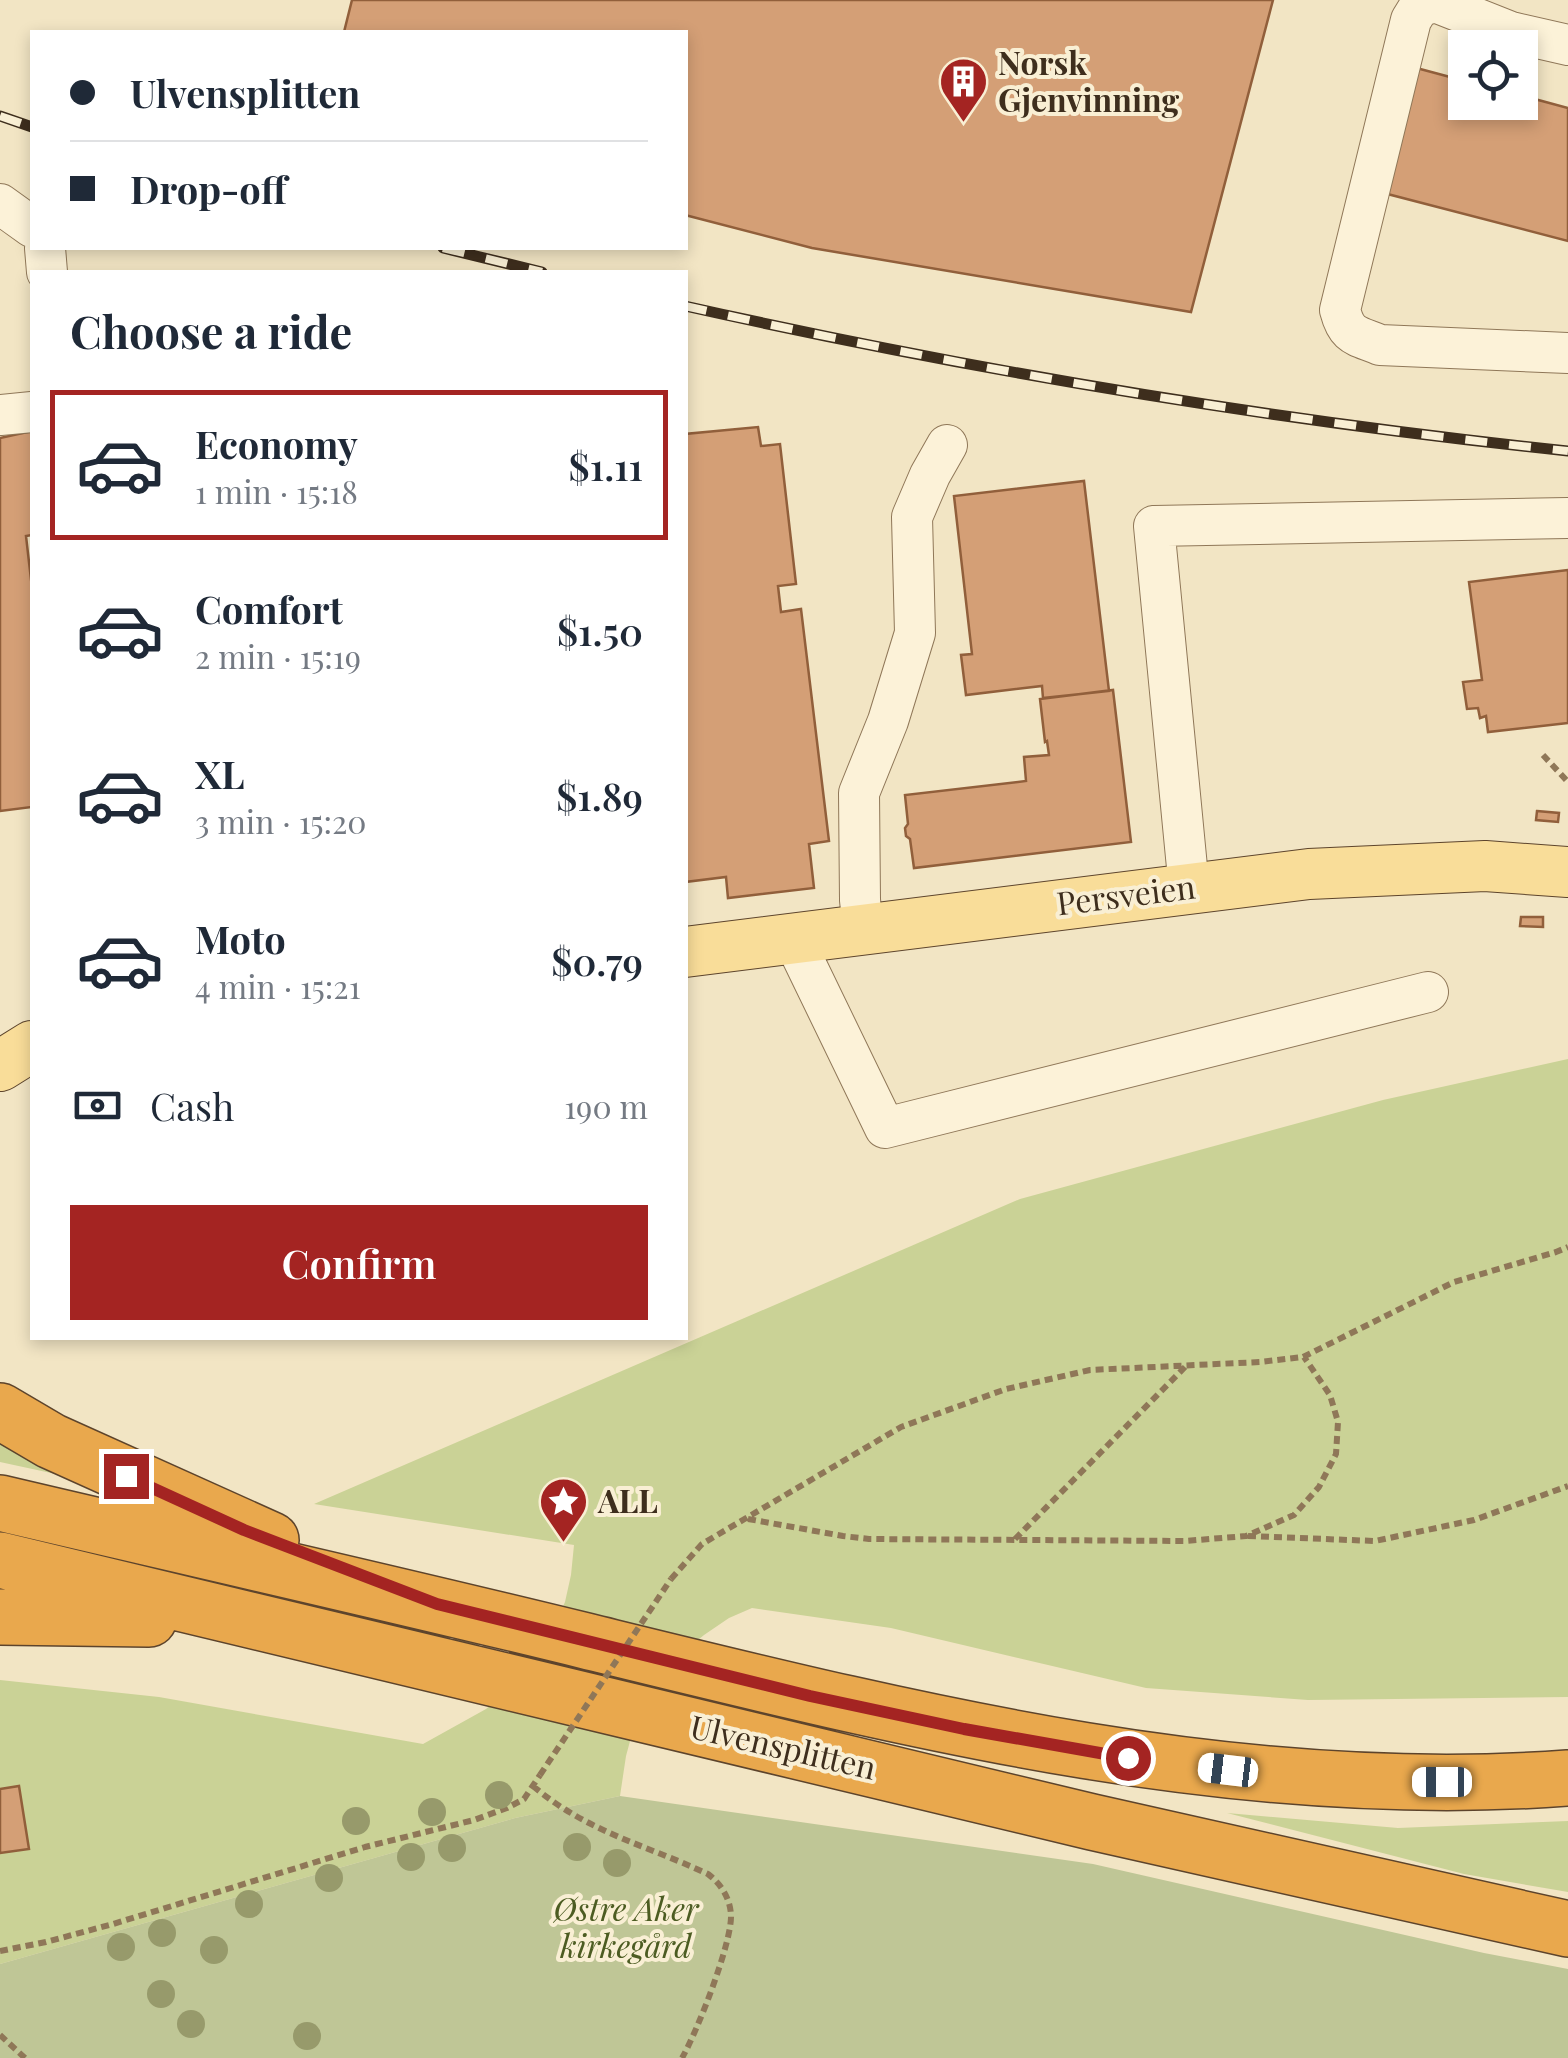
<!DOCTYPE html>
<html lang="en">
<head>
<meta charset="utf-8">
<style>
	:root { --surface:#fff; --page:#f6f6f7; --text:#1f2937; --muted:#747a83; --line:#e0e1e3; --accent:#a42422 }
	body { margin:0; font-family:"Playfair Display",serif; background:var(--page); color:var(--text); height:100vh; display:flex; flex-direction:column; font-size:38px; white-space:nowrap }
	* { box-sizing:border-box; margin:0 }
	p { font-size:32px; color:var(--muted) }
	.icon { flex:none; width:55px; height:55px; fill:none; stroke:currentColor; stroke-width:2; stroke-linecap:round; stroke-linejoin:round }
	.map { position:relative; flex:1; overflow:hidden }
	.panel { position:absolute; left:30px; top:270px; width:658px; height:1070px; display:flex; flex-direction:column; background:var(--surface); border-radius:0px; box-shadow:0 5px 15px #0003 }
	.panel>* { flex:none }
	.guide { position:absolute; left:30px; top:30px; width:658px; height:220px; border-radius:0px; box-shadow:0 5px 15px #0003; display:grid; align-content:center; height:220px; padding:0 40px; background:var(--surface) }
	.tools { position:absolute; left:1448px; top:30px; display:grid; gap:20px }
	.tools a { display:grid; place-items:center; width:90px; height:90px; border-radius:0px; background:var(--surface); box-shadow:0 5px 15px #0003; font-size:50px }
	.end { position:absolute; width:45px; height:45px; margin:-22px; border:12px solid #a42422; background:#fff; box-shadow:0 0 0 5px #fff }
	.from { border-radius:50% }
	.car { position:absolute; width:30px; height:60px; margin:-30px -15px; border-radius:12px; box-shadow:0 0 8px 2px #0007; background:linear-gradient(#fff 24%,#345 0 40%,#fff 0 76%,#345 0 86%,#fff 0) }
	.guide b { display:flex; align-items:center; gap:35px; height:95px; font-size:38px }
	.guide b+b { border-top:2px solid var(--line) }
	.guide i { width:25px; height:25px; background:var(--text) }
	ul { padding:0; list-style:none }
	li { display:flex; align-items:center; gap:30px; height:150px; margin:0 20px 15px; padding:0 20px; border:5px solid transparent; border-radius:0px }
	li div { flex:1 }
	li b { display:block; font-size:38px }
	li em { font-style:normal; font-weight:600 }
	li.on { border-color:var(--accent) }
	li>.icon { width:90px; height:90px; stroke-width:1.5 }
	h2 { padding:0 40px; font-size:45px; line-height:120px }
	.pay { display:flex; align-items:center; gap:25px; height:110px; padding:0 40px; font-size:38px }
	.pay p { margin-inline-start:auto }
	.action { display:flex; gap:20px; margin-top:auto; padding:20px 40px }
	.action a { flex:1; height:115px; border-radius:0px; background:var(--accent); color:#fff; font-size:40px; font-weight:600; line-height:115px; text-align:center }
	.map>svg:first-child { display:block }
	.green { fill:#cad296 }
	.cemetery { fill:#bfc696 }
	.building { fill:#d49f76; stroke:#915f3b; stroke-width:2.5 }
	.lines { fill:none; stroke-linecap:round; stroke-linejoin:round }
	.minor-casing { stroke:#8f7758; stroke-width:42 }
	.major-casing { stroke:#5d442c; stroke-width:52 }
	.highway-casing { stroke:#5d442c; stroke-width:58 }
	.path { stroke:#8f7758; stroke-width:6; stroke-dasharray:8 5; stroke-linecap:butt }
	.minor { stroke:#fcf2d8; stroke-width:40 }
	.major { stroke:#f9dd99; stroke-width:50 }
	.highway { stroke:#e9a84d; stroke-width:55 }
	.rail-casing { stroke:#3e2e1d; stroke-width:11 }
	.rail { stroke:#f9efd4; stroke-width:8; stroke-dasharray:22; stroke-linecap:butt }
	.path-bridge { stroke:#8f7758; stroke-width:6; stroke-dasharray:8 5; stroke-linecap:butt }
	.tree { fill:#979a6b }
	.route { stroke:#a42422; stroke-width:12 }
	.labels { text-anchor:middle; stroke-width:8; stroke-linejoin:round; paint-order:stroke }
	.poi-label { font-size:32px; font-weight:bold; fill:#3e2e1d; stroke:#f9efd4; text-anchor:start }
	.street-label { font-size:32px; fill:#3e2e1d; stroke:#f9efd4 }
	.park-label { font-size:32px; font-style:italic; fill:#4c5c22; stroke:#f9efd4 }
</style>
</head>
<body>
<div class="map">
<svg width="1568" height="2058" viewBox="0 0 1568 2058">
	<rect width="100%" height="100%" fill="#f2e5c4"/>
	<path class="green" d="M1568,1059v638l-260,3 -162,-12 -255,-60 -139,-20 -23,10 -25,17 -24,20 -19,23 -28,52 -7,26 -6,40 -105,22 -515,146v-284l159,17 264,47 63,-35 26,-23 20,-22 19,-30 14,-32 6,-27 3,-30 -260,-41 706,-305 363,-99z
		M0,1435l88,46 -88,-19z
		M1227,1813l171,15 170,-7v71l-104,-18z"/>
	<path class="cemetery" d="M620,1796l473,68 391,89 84,16v89h-1568v-94l515,-146z"/>
	<path class="building" d="M352,0h921l-82,312 -379,-64 -127,-33v-183h-341z
		M1409,66l56,15v21h55v-7l48,13v133l-192,-50z
		M758,427l3,19 19,-2 16,140 -18,2 3,26 20,-3 28,232 -20,3 5,44 -86,10 -2,-21 -41,5v-448z
		M32,431v104l-6,1 6,52v219l-32,4v-373z
		M1084,481l25,210 -66,7 -1,-12 -76,9 -5,-40 11,-1 -18,-158z
		M1568,570v153l-80,9 -2,-16 -6,2 -2,-10 -11,1 -4,-27 19,-2 -13,-98z
		M1113,690l18,152 -217,26 -4,-29 -4,-3 -1,-8 3,-4 -3,-29 121,-14 -2,-24 25,-2 -2,-14 -2,1 -5,-43z
		M1537,811l22,2 -1,9 -22,-2z
		M1521,917h22v10l-23,-1z
		M19,1786l10,63 -29,4v-64z"/>
	<g class="lines">
		<defs>
			<path id="minor" d="M1568,45l-57,-13 -76,-30 -16,5 -8,13 -71,290c7,27 16,25 40,35l188,8
				M0,204l32,23
				M45,248l2,24
				M0,415l32,-3
				M1189,888l-35,-362 414,-8
				M863,929l-3,-29 -1,-107 29,-72 27,-88 -3,-116 18,-42 17,-30
				M793,938l92,190 543,-136"/>
			<path id="major" d="M685,952l624,-78 176,-8 83,6
				M0,1066l32,-20"/>
			<path id="highway" d="M0,1411l51,30 220,99
				M0,1503c195,46 391,90 586,138 322,79 648,162 982,137
				M0,1560l1092,262 476,107
				M0,1617l149,2"/>
		</defs>
		<use href="#minor" class="minor-casing"/>
		<use href="#major" class="major-casing"/>
		<use href="#highway" class="highway-casing"/>
		<path class="path" d="M1543,755l25,27
			M748,1519l95,17 26,3 316,2 61,-5 48,-21 25,-28 17,-33 2,-32 -8,-27 -26,-38
			M1248,1536l127,5 99,-21 94,-34
			M1015,1539l170,-172
			M671,1579l31,-35 199,-117 105,-38 84,-19 170,-8 43,-5 151,-75 102,-30 12,-5
			M533,1786c54,46 113,59 175,88 13,10 22,24 23,41 1,28 -34,117 -49,143
			M0,1951l46,-9 67,-18 252,-77 109,-27 33,-12 17,-9 16,-24
			M0,2035l25,23"/>
		<use href="#minor" class="minor"/>
		<use href="#major" class="major"/>
		<use href="#highway" class="highway"/>
		<defs>
			<path id="rail" d="M0,116l32,11
				M443,248l99,24
				M685,306c291,65 586,114 883,145"/>
		</defs>
		<use href="#rail" class="rail-casing"/>
		<use href="#rail" class="rail"/>
		<path class="path-bridge" d="M540,1775l131,-196"/>
	</g>
	<g class="tree">
		<circle cx="499" cy="1795" r="14"/>
		<circle cx="432" cy="1812" r="14"/>
		<circle cx="356" cy="1821" r="14"/>
		<circle cx="577" cy="1847" r="14"/>
		<circle cx="452" cy="1848" r="14"/>
		<circle cx="411" cy="1857" r="14"/>
		<circle cx="617" cy="1863" r="14"/>
		<circle cx="329" cy="1878" r="14"/>
		<circle cx="249" cy="1904" r="14"/>
		<circle cx="162" cy="1933" r="14"/>
		<circle cx="121" cy="1947" r="14"/>
		<circle cx="214" cy="1950" r="14"/>
		<circle cx="161" cy="1994" r="14"/>
		<circle cx="191" cy="2024" r="14"/>
		<circle cx="307" cy="2036" r="14"/>
	</g>
	<g class="lines">
		<path class="route" d="M126,1476l118,54 193,74 373,92 154,33 164,29"/>
	</g>
	<defs>
		<symbol id="building-pin" viewBox="-11 -11 22 30"><path d="M0 17L-7.5 6A9.5 9.5 0 1 1 7.5 6Z" fill="#a42422" stroke="#f9efd4"/><path d="M-4-6H4V6H1V3H-1V6H-4ZM-2.5-4.3h1.7v1.8h-1.7ZM.8-4.3h1.7v1.8H.8ZM-2.5-1h1.7V.8h-1.7ZM.8-1h1.7V.8H.8Z" fill="#fff"/></symbol>
		<symbol id="sight-pin" viewBox="-11 -11 22 30"><path d="M0 17L-7.5 6A9.5 9.5 0 1 1 7.5 6Z" fill="#a42422" stroke="#f9efd4"/><path d="M0-6L1.8-2.2L6-1.7L2.9 1.2L3.7 5.4L0 3.3L-3.7 5.4L-2.9 1.2L-6-1.7L-1.8-2.2Z" fill="#fff"/></symbol>
	</defs>
	<g fill-rule="evenodd">
		<use href="#building-pin" x="936" y="54" width="55" height="75"/>
		<use href="#sight-pin" x="536" y="1474" width="55" height="75"/>
	</g>
	<g class="labels">
		<g class="poi-label">
			<text x="998" y="75">Norsk<tspan x="998" dy="37">Gjenvinning</tspan></text>
			<text x="598" y="1513">ALL</text>
		</g>
		<g class="street-label">
			<text transform="translate(1126 896) rotate(-7)" y="11">Persveien</text>
			<text transform="translate(783 1748) rotate(13)" y="11">Ulvensplitten</text>
		</g>
		<g class="park-label">
			<text x="626" y="1921">Østre Aker<tspan x="626" dy="37">kirkegård</tspan></text>
		</g>
	</g>
</svg>
<div class="tools">
<a><svg class="icon" aria-label="locate" viewBox="0 0 24 24"><circle cx="12" cy="12" r="6"/><path d="M12 2v4M12 18v4M2 12h4M18 12h4"/></svg></a>
</div>
<i class="end from" style="left:1128px;top:1758px"></i>
<i class="end" style="left:126px;top:1476px"></i>
<i class="car" style="left:1228px;top:1770px;rotate:277deg"></i>
<i class="car" style="left:1442px;top:1782px;rotate:270deg"></i>
<div class="guide">
<b><i class="from"></i>Ulvensplitten</b>
<b><i></i>Drop-off</b>
</div>
<section class="panel">
<h2>Choose a ride</h2>
<ul>
<li class="on"><svg class="icon" aria-label="car" viewBox="0 0 24 24"><path d="M5 17H2v-5l4-1 3-4h7l3 4 3 1v5h-3M9 17h6M6 11h13"/><circle cx="7" cy="17" r="2"/><circle cx="17" cy="17" r="2"/></svg><div><b>Economy</b><p>1 min · 15:18</p></div><em>$1.11</em></li>
<li><svg class="icon" aria-label="car" viewBox="0 0 24 24"><path d="M5 17H2v-5l4-1 3-4h7l3 4 3 1v5h-3M9 17h6M6 11h13"/><circle cx="7" cy="17" r="2"/><circle cx="17" cy="17" r="2"/></svg><div><b>Comfort</b><p>2 min · 15:19</p></div><em>$1.50</em></li>
<li><svg class="icon" aria-label="car" viewBox="0 0 24 24"><path d="M5 17H2v-5l4-1 3-4h7l3 4 3 1v5h-3M9 17h6M6 11h13"/><circle cx="7" cy="17" r="2"/><circle cx="17" cy="17" r="2"/></svg><div><b>XL</b><p>3 min · 15:20</p></div><em>$1.89</em></li>
<li><svg class="icon" aria-label="car" viewBox="0 0 24 24"><path d="M5 17H2v-5l4-1 3-4h7l3 4 3 1v5h-3M9 17h6M6 11h13"/><circle cx="7" cy="17" r="2"/><circle cx="17" cy="17" r="2"/></svg><div><b>Moto</b><p>4 min · 15:21</p></div><em>$0.79</em></li>
</ul>
<div class="pay"><svg class="icon" aria-label="cash" viewBox="0 0 24 24"><path d="M3 7h18v10H3z"/><circle cx="12" cy="12" r="2"/></svg>Cash<p>190 m</p></div>
<div class="action"><a>Confirm</a></div>
</section>
</div>
</body>
</html>
